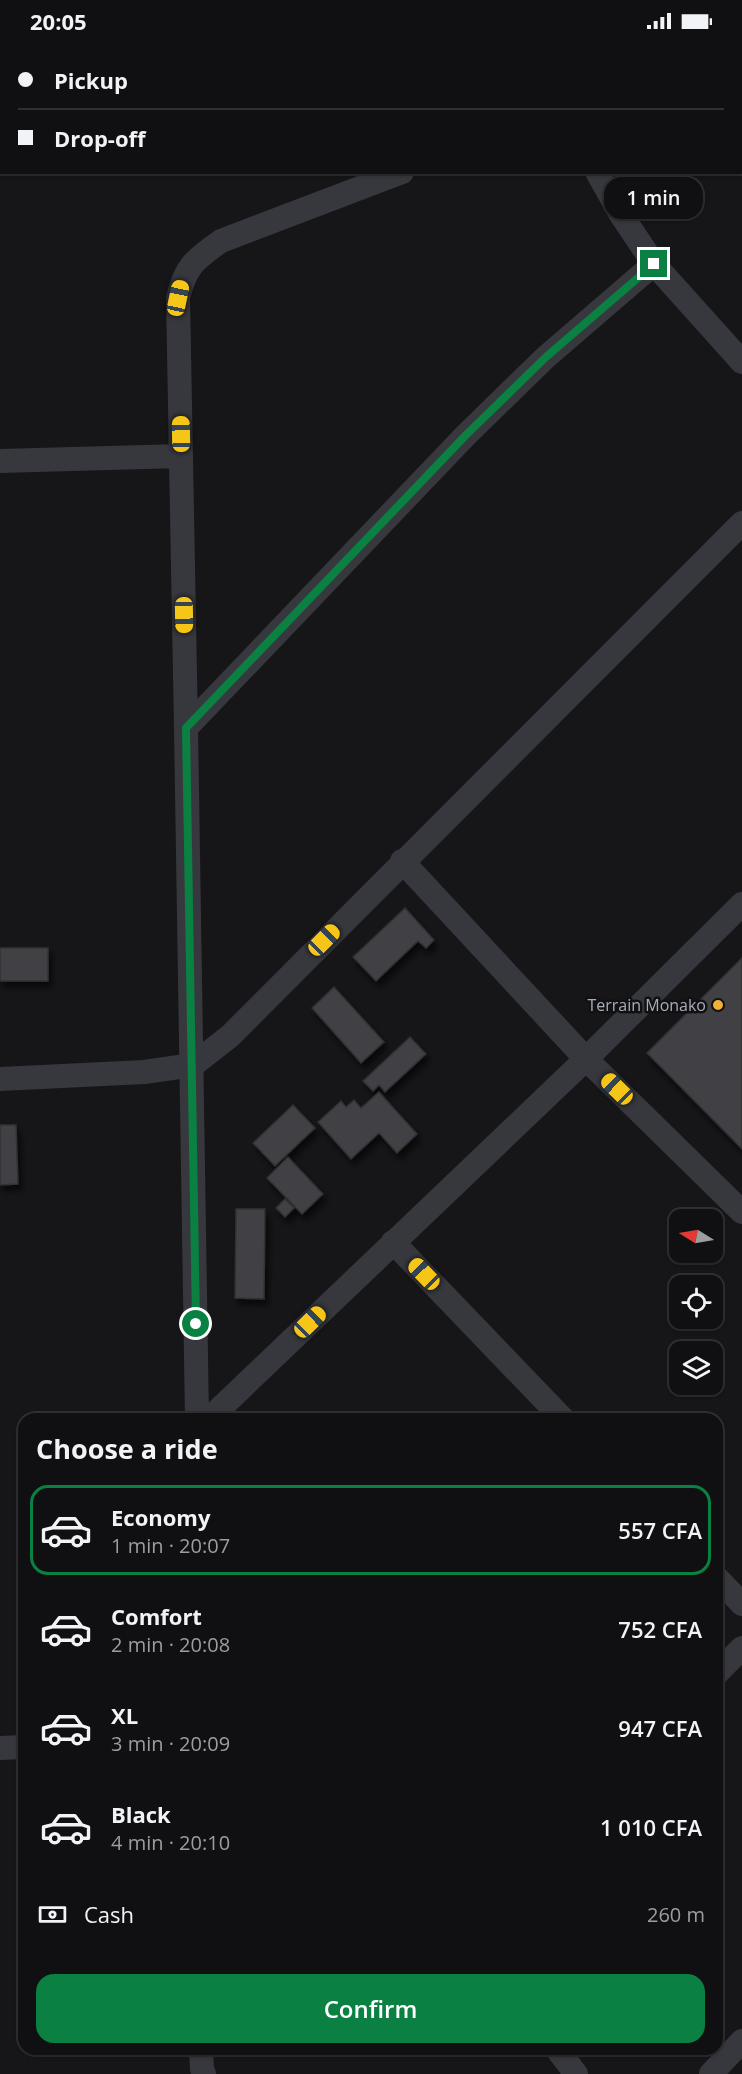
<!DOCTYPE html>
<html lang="en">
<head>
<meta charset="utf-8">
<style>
	:root { --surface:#101012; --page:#19191b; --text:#f1f3f6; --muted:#9c9d9f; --line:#303032; --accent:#0b8043 }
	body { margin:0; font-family:"Open Sans",sans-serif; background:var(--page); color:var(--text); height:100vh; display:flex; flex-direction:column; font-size:22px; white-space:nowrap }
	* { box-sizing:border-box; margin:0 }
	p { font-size:20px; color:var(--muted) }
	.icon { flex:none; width:33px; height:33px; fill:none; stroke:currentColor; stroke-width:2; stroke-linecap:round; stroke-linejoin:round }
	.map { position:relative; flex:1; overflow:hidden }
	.side { position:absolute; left:18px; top:1371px; width:705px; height:642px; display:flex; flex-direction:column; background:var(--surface); border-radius:18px; box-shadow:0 2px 4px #0004,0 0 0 2px var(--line) }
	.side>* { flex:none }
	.top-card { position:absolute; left:0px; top:0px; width:742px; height:132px; box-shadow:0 2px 4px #0004,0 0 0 2px var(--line); display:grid; align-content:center; height:132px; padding:0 18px; background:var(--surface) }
	.needle { width:39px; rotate:281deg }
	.buttons { position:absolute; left:669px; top:1167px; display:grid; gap:12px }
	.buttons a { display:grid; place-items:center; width:54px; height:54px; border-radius:12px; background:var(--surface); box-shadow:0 2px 4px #0004,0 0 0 2px var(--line); font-size:30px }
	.end { position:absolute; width:27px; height:27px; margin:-14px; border:8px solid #0b8043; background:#fff; box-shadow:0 0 0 3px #fff }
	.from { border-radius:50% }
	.bubble { position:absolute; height:42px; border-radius:18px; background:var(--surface); box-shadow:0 2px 4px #0004,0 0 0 2px var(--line); font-size:20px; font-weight:600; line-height:42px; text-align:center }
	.car { position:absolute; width:18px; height:36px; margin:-18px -9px; border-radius:8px; box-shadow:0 0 4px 2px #0007; background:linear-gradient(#f5c518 24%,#345 0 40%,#f5c518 0 76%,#345 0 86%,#f5c518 0) }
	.top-card b { display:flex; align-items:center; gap:21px; height:57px; font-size:22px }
	.top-card b+b { border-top:2px solid var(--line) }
	.top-card i { width:15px; height:15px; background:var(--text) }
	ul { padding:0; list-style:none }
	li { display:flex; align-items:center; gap:18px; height:90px; margin:0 12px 9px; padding:0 6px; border:3px solid transparent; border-radius:18px }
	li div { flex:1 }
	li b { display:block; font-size:22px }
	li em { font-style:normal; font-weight:600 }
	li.selected { border-color:var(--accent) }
	li>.icon { width:54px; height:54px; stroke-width:1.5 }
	h2 { padding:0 18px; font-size:27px; line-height:72px }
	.pay { display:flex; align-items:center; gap:15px; height:66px; padding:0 18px; font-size:22px }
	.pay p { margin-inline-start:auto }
	.cta { display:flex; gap:12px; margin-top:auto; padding:12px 18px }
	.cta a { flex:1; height:69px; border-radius:18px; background:var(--accent); color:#fff; font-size:24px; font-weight:600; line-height:69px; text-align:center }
	.status { display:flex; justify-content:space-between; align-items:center; height:42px; padding:0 30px; background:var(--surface); direction:ltr }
	.status svg { height:16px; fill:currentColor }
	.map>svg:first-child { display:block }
	.building { fill:#404145; stroke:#303034; stroke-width:1.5; filter:url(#shadow) }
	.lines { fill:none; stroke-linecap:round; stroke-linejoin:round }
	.minor { stroke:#37383d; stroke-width:24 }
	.route { stroke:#0b8043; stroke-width:8 }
	.poi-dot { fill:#f2b134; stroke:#111113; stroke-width:2 }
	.labels { text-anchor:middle; stroke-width:5; stroke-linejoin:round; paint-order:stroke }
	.poi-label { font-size:16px; fill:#a8adb8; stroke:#111113; text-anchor:end }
</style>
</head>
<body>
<div class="status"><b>20:05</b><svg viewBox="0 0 49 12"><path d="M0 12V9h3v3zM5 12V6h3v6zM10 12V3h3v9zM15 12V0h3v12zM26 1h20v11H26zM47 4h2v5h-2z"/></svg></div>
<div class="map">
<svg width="742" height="2032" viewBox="0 0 742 2032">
	<defs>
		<filter id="shadow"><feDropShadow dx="3.5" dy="6" stdDeviation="3" flood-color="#0009"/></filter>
	</defs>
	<rect width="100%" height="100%" fill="#161618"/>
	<path class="building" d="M405,866l29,32 -8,8 -8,-7 -42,40 -23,-24z
		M0,906h48v33h-48z
		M742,916v191l-95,-96z
		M334,945l50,55 -23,21 -49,-55z
		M410,995l16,17 -41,38 -6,-7 -6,6 -10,-10z
		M379,1050l38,42 -20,19 -18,-20 -28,26 -33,-37 23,-21 5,6 8,-7 7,8z
		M293,1063l22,23 -40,38 -22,-23z
		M0,1083h16l2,59 -18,1z
		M288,1115l35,37 -21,20 -35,-36z
		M285,1157l9,9 -9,9 -9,-9z
		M236,1167h29l-1,90 -29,-1z"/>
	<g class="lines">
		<path class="minor" d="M545,0l1,2
			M597,130l23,41 34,51 88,98
			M0,419l181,-5
			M186,686l-8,-430c7,-31 17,-39 43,-57l181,-69
			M402,819l184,198 156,153
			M0,1037l144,-7 49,-7 37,-29 512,-513
			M393,1200l170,177
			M197,1377l-11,-691 280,-293 80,-78 108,-93
			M209,1377l377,-360 156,-155
			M717,1536l25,26
			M717,1631l25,-25
			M0,1706l24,-1
			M201,2007l1,20 2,5
			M557,2007l19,25
			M711,2032l31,-33"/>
	</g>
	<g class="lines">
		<path class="route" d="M196,1282l-10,-596 280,-293 80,-78 108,-93"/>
	</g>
	<circle class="poi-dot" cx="718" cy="963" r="6"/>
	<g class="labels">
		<g class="poi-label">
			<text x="706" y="969">Terrain Monako</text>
		</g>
	</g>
</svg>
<div class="buttons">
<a><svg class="needle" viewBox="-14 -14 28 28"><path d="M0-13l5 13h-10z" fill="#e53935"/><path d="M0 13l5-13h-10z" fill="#9c9d9f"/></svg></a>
<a><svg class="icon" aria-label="locate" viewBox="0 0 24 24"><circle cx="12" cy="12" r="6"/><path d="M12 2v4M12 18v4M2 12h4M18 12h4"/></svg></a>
<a><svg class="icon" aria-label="layers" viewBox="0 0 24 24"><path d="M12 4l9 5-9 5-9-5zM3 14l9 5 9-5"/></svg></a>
</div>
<i class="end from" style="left:196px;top:1282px"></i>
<i class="end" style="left:654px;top:222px"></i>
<div class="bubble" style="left:604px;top:135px;width:99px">1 min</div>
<i class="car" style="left:178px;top:256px;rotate:12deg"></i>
<i class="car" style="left:181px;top:392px;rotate:359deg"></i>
<i class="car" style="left:184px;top:573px;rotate:179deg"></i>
<i class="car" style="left:324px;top:898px;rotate:45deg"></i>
<i class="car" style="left:617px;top:1047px;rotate:314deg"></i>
<i class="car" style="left:424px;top:1232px;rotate:316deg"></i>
<i class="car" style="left:310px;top:1280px;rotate:46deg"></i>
<div class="top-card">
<b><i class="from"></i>Pickup</b>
<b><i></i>Drop-off</b>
</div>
<section class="side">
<h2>Choose a ride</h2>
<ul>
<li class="selected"><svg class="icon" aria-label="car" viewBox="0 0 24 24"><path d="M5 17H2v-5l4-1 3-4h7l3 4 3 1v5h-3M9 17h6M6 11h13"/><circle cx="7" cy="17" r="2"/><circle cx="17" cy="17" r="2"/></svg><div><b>Economy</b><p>1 min · 20:07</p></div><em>557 CFA</em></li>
<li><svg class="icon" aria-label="car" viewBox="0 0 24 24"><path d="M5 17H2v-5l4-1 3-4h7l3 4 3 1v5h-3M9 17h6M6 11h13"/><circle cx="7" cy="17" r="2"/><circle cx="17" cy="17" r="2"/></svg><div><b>Comfort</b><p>2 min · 20:08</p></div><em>752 CFA</em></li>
<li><svg class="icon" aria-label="car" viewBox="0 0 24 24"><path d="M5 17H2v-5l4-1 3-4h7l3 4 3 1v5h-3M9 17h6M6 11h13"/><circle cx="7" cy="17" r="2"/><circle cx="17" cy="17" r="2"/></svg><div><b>XL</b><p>3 min · 20:09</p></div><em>947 CFA</em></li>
<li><svg class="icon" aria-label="car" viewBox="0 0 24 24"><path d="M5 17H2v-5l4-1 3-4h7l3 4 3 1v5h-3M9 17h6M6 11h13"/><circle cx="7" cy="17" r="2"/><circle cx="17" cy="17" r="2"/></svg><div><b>Black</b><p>4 min · 20:10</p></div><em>1 010 CFA</em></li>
</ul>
<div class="pay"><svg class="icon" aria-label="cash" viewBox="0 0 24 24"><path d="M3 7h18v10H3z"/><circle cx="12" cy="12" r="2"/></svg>Cash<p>260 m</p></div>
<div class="cta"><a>Confirm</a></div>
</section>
</div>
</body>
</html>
